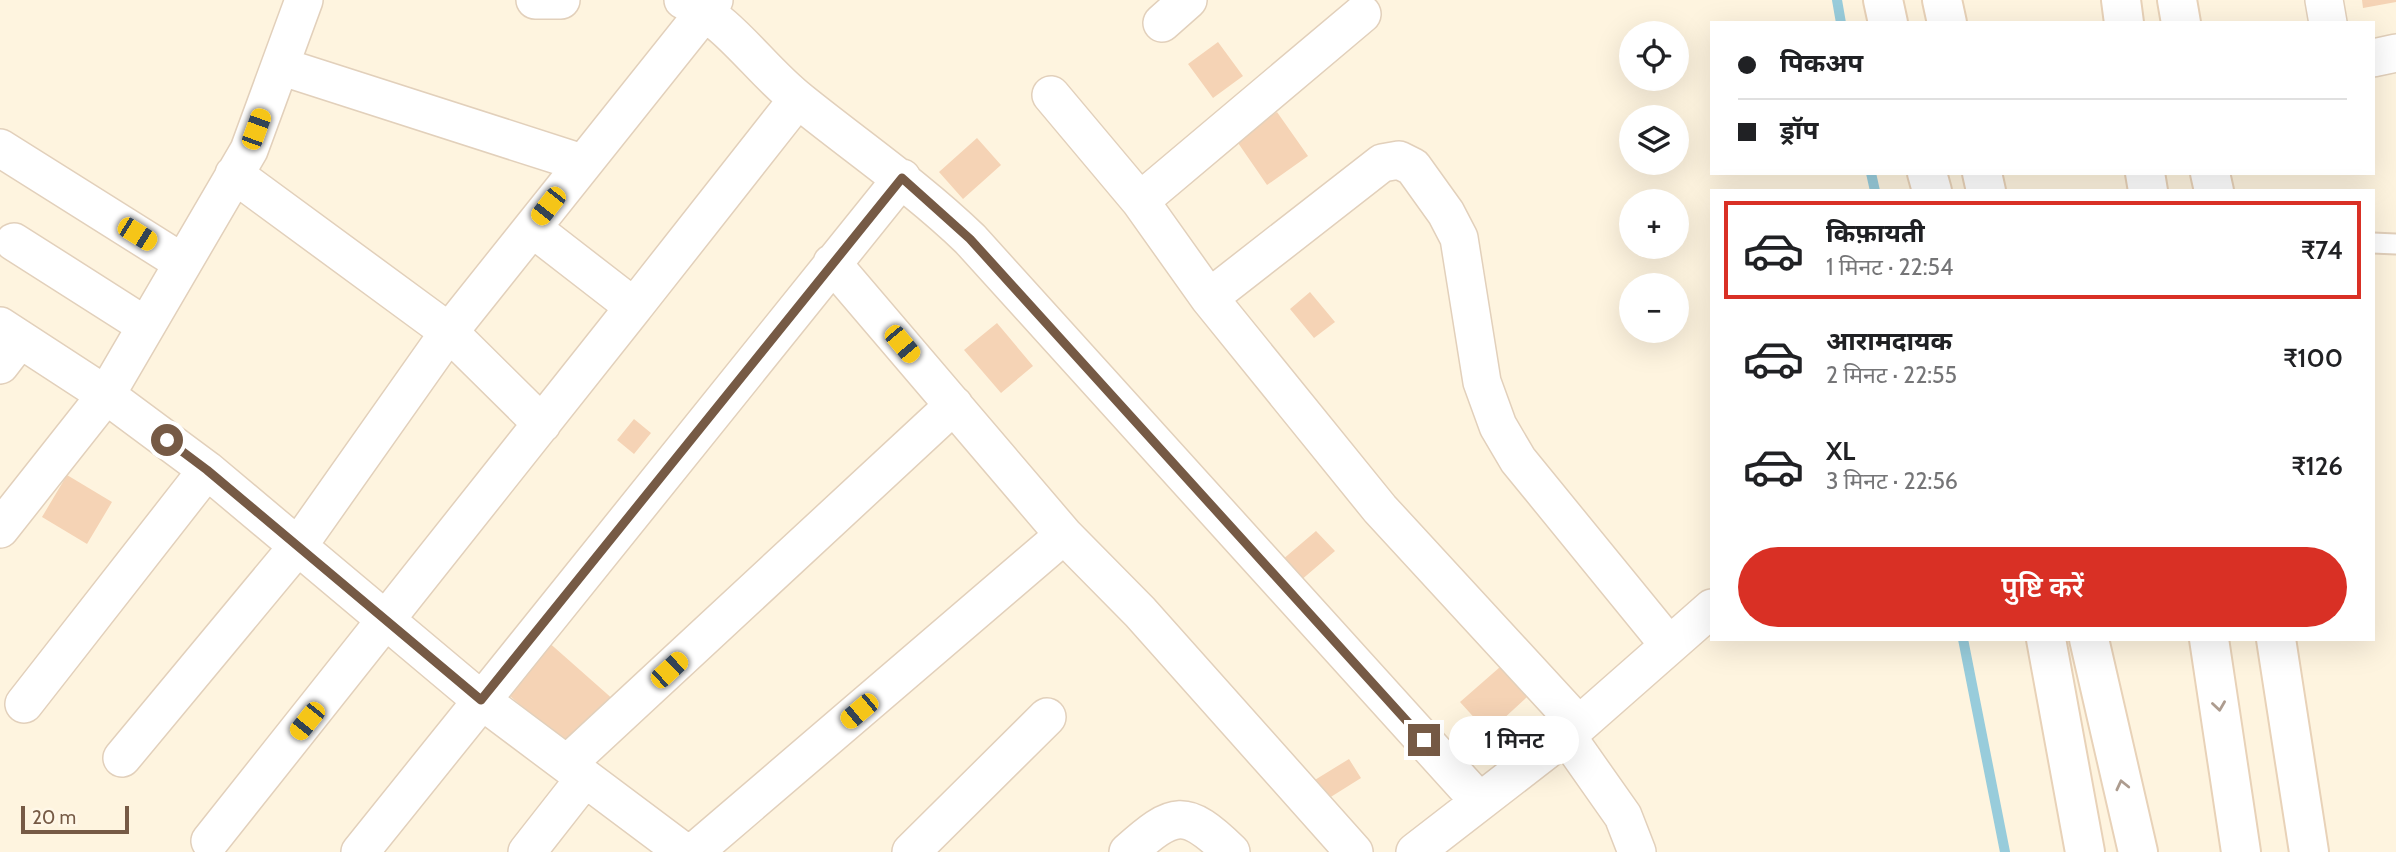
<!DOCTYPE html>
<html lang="hi">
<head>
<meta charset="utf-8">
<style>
	:root { --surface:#fff; --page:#f6f6f6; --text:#202124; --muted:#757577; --line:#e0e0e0; --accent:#d93025 }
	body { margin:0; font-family:Cabin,"Noto Sans Devanagari",sans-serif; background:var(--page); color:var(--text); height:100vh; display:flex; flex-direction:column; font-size:26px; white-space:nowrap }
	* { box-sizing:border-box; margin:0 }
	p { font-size:23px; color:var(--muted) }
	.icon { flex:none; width:38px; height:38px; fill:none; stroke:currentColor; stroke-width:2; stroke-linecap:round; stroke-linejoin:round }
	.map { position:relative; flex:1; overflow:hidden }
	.panel { position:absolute; left:1710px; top:189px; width:665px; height:452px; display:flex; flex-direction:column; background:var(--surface); border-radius:0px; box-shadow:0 7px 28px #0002 }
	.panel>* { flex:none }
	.hud { position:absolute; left:1710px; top:21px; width:665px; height:154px; border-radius:0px; box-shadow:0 7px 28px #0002; display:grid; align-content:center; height:154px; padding:0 28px; background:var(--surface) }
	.controls { position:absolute; left:1619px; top:21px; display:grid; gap:14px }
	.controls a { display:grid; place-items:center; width:70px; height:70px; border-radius:50%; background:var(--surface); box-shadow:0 7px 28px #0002; font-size:35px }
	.scale { position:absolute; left:21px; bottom:18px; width:108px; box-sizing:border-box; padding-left:7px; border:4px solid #765a45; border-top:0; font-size:19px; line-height:24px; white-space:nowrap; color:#765a45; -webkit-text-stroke:5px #fff7e7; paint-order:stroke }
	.end { position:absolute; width:32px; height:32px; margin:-16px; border:9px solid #765a45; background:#fff; box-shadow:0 0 0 4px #fff }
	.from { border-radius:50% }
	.bubble { position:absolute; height:49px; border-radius:24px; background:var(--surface); box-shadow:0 7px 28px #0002; font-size:23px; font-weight:600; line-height:49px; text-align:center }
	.car { position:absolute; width:21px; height:42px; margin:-21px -10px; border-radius:9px; box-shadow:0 0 5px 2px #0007; background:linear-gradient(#f5c518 24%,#345 0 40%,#f5c518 0 76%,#345 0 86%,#f5c518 0) }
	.hud b { display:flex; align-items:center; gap:24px; height:66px; font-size:26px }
	.hud b+b { border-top:2px solid var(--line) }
	.hud i { width:18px; height:18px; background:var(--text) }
	ul { padding:12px 0 0; list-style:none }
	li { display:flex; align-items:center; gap:21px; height:98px; margin:0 14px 10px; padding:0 14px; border:4px solid transparent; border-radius:0px }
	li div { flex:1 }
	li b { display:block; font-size:26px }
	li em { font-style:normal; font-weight:600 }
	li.active { border-color:var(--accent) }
	li>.icon { width:63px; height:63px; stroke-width:1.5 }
	.button { display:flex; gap:14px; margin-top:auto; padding:14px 28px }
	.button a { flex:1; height:80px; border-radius:42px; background:var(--accent); color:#fff; font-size:28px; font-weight:600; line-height:80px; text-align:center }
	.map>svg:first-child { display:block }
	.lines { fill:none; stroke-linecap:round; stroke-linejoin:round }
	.stream { stroke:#98ccdb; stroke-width:10 }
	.building { fill:#f5d3b5 }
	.lane-casing { stroke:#e2d0bb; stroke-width:23 }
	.street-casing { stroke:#e2d0bb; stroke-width:40 }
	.secondary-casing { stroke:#e8d2b8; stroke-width:42 }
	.lane { stroke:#fff; stroke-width:19 }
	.street { stroke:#fff; stroke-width:37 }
	.secondary { stroke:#fff; stroke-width:38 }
	.oneway { stroke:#ad9c8f }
	.route { stroke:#765a45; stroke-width:9 }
</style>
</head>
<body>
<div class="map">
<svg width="2396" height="852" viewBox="0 0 2396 852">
	<rect width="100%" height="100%" fill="#fef4df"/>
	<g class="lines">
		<path class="stream" d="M1837,0l4,23
			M1871,173l4,18
			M1963,639l42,213"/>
	</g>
	<path class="building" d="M2362,0h34v2l-33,6z
		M1218,42l25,34 -30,22 -25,-34z
		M1277,112l31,44 -41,29 -31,-45z
		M977,138l24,27 -38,34 -24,-27z
		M1310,292l25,30 -21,16 -24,-29z
		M997,323l36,43 -32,27 -37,-43z
		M634,419l17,14 -17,21 -17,-14z
		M67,475l45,27 -25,42 -45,-27z
		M1316,531l19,20 -42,36 -18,-21z
		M546,640l69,61 -44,49 -69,-61z
		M1500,667l27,30 -39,36 -28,-31z
		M1349,759l12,19 -43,27 -13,-19z"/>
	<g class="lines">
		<defs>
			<path id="lane" d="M2373,243l23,1"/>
			<path id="street" d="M304,0l-55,150 -143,245 101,75 274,230 203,152
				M535,0h26
				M683,0c48,22 76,69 117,101 57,46 117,87 170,138l508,561
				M2324,0l4,23
				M1162,23l26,-23
				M2373,58l23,-5
				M280,66l302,97
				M1051,95l89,106 69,97 171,211 199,216
				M0,148l183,115
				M234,174l215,158 93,92
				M1140,201l222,-187
				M532,228l102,79 163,-207
				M14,242l132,84
				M832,263l232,272 76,77 214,240
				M1209,298l173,-135 17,-3 14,7 33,46 13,25 23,144 16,44 20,34 151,185
				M0,326l106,69 -106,134
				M0,365l20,-26
				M24,704l183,-234
				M1566,735l57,81 14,36
				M122,758l176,-212 151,-214 265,-332
				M567,764l387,-359
				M210,841l424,-534
				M360,852l542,-674
				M527,852l58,-74
				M694,852l370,-317
				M911,852l136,-135
				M1128,852c46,-41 57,-45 103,0
				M1415,852l164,-127 133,-117"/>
			<path id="secondary" d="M1883,0l5,23
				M1942,0l5,23
				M2121,0l3,23
				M2177,0l4,23
				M1927,173l5,18
				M1982,173l4,18
				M2145,173l3,18
				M2210,173l4,18
				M2046,639l39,213
				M2089,639l49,213
				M2209,639l32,213
				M2276,639l33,213"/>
		</defs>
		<use href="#lane" class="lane-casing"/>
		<use href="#street" class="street-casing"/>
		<use href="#secondary" class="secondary-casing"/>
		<use href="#lane" class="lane"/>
		<use href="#street" class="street"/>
		<use href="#secondary" class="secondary"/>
	</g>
	<defs><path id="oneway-chevron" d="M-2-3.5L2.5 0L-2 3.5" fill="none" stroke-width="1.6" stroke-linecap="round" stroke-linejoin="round" transform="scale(1.75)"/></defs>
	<g class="oneway">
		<use href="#oneway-chevron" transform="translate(2219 706) rotate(82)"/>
		<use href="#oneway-chevron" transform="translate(2122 785) rotate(-103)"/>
	</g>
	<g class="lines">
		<path class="route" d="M167,440l40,30 274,230 421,-522 68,61 454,501"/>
	</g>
</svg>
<div class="controls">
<a><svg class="icon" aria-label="locate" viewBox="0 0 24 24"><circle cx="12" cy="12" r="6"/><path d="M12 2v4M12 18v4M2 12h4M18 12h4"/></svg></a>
<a><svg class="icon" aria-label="layers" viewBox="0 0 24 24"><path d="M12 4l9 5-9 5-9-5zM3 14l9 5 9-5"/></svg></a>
<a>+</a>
<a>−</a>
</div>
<div class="scale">20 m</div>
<i class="end from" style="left:167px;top:440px"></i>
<i class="end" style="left:1424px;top:740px"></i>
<div class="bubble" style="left:1449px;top:716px;width:130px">1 मिनट</div>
<i class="car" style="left:256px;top:129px;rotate:20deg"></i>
<i class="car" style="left:548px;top:206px;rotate:218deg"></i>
<i class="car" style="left:137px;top:234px;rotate:122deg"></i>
<i class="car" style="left:902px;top:344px;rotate:140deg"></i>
<i class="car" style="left:669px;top:670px;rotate:47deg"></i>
<i class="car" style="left:859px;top:711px;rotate:230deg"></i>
<i class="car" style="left:307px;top:721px;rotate:219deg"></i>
<div class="hud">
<b><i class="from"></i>पिकअप</b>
<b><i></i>ड्रॉप</b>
</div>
<section class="panel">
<ul>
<li class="active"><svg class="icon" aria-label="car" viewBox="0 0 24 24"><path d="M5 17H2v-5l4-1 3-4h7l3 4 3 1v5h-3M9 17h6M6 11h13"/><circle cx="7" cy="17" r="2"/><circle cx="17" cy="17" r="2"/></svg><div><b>किफ़ायती</b><p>1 मिनट · 22:54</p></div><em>₹74</em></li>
<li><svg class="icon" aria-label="car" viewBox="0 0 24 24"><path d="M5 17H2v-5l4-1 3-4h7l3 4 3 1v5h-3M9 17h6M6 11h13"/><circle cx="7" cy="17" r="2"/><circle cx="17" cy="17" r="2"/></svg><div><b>आरामदायक</b><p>2 मिनट · 22:55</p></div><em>₹100</em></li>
<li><svg class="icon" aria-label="car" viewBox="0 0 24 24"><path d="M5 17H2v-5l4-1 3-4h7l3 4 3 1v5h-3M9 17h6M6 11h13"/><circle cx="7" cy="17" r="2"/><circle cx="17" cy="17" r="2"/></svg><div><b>XL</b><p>3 मिनट · 22:56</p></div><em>₹126</em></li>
</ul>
<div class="button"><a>पुष्टि करें</a></div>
</section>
</div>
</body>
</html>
